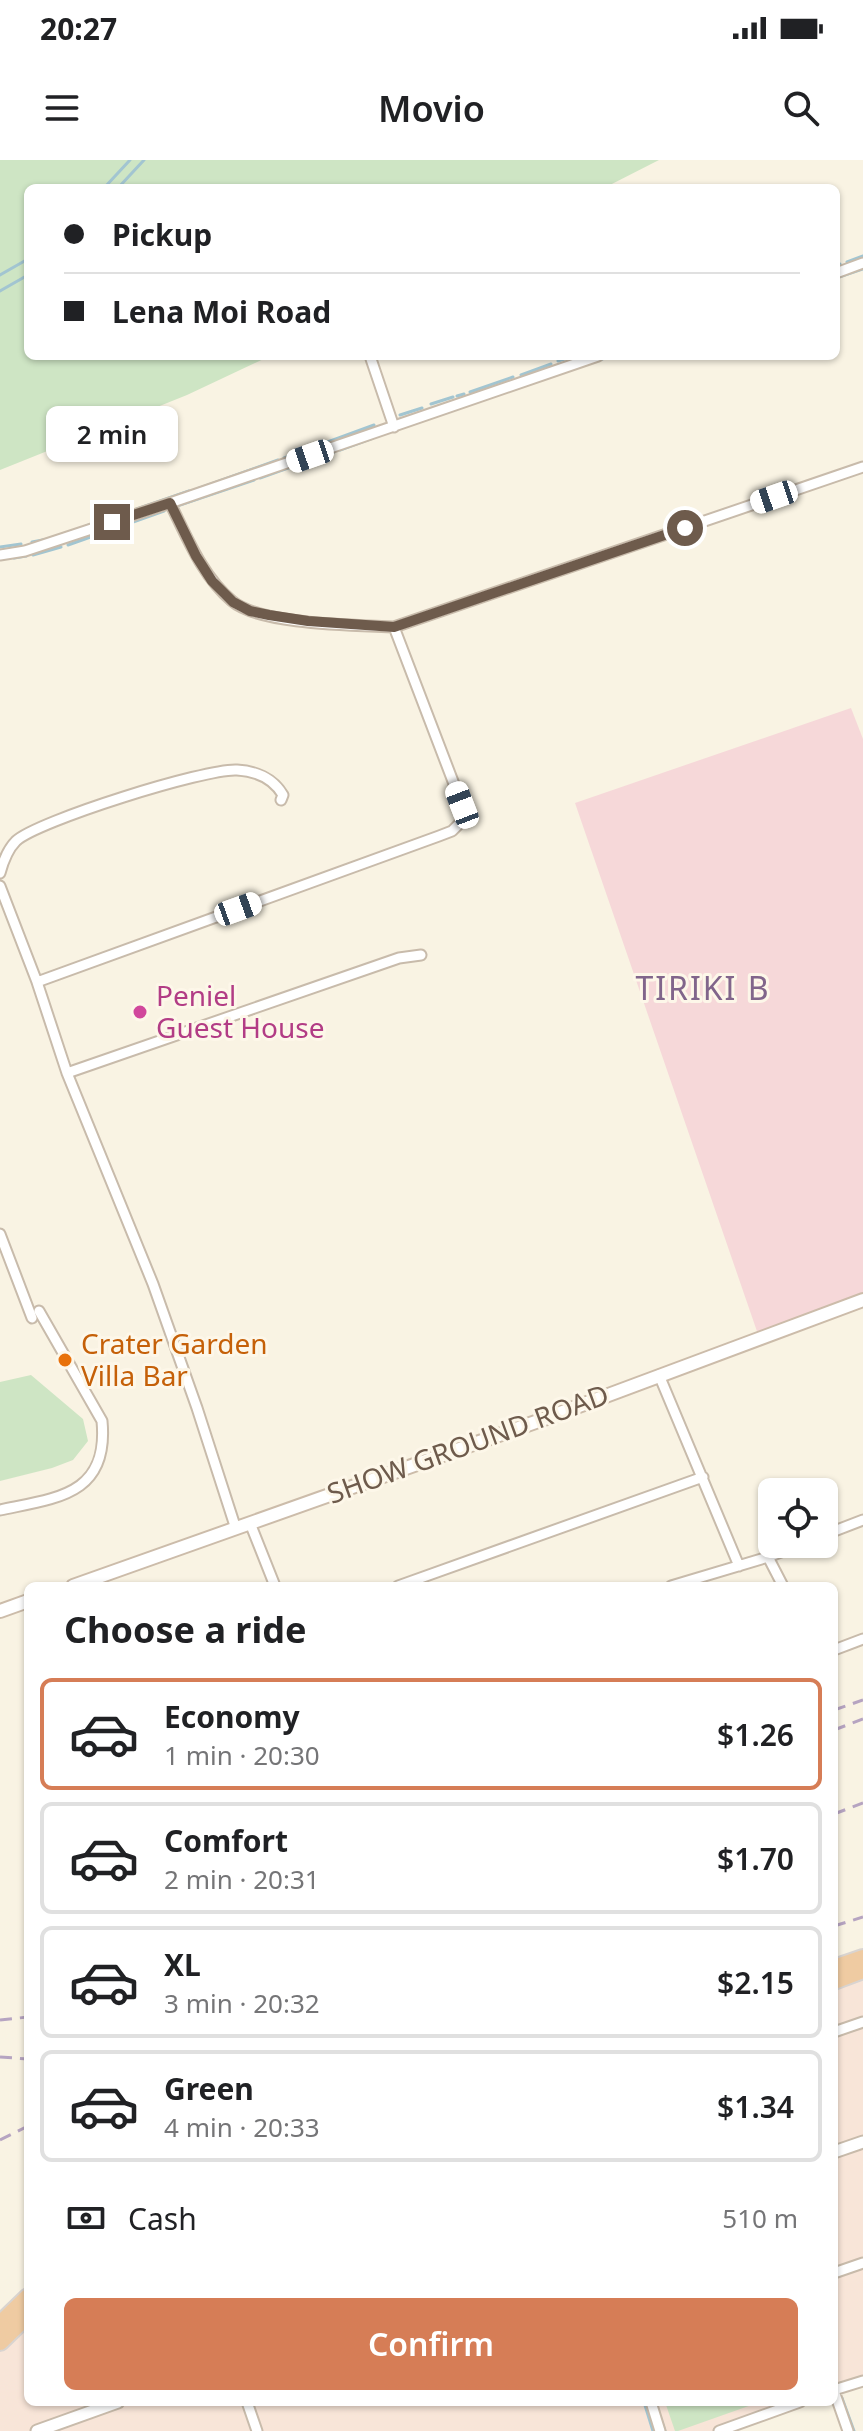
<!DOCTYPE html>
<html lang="en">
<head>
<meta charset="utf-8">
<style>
	:root { --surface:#fff; --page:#f6f6f6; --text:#202124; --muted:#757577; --line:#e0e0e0; --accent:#d67d56 }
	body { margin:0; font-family:"Noto Sans",sans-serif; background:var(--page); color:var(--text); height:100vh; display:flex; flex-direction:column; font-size:30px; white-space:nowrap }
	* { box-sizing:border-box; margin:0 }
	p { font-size:26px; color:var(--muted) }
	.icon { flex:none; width:44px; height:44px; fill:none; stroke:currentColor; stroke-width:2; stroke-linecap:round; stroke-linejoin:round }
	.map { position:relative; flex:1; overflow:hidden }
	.panel { position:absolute; left:24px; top:1422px; width:814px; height:824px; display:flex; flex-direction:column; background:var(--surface); border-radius:12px; box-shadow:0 2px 6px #0004 }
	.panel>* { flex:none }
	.hud { position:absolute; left:24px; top:24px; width:816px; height:176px; border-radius:12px; box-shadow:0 2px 6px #0004; display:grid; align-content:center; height:176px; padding:0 40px; background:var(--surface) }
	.tools { position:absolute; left:758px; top:1318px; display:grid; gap:16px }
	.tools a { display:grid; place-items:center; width:80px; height:80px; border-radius:12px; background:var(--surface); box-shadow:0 2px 6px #0004; font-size:40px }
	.end { position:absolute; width:36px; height:36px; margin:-18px; border:10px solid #6e5b4c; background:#fff; box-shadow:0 0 0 4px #fff }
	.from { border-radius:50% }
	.bubble { position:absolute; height:56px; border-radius:12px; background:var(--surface); box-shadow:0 2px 6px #0004; font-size:26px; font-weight:600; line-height:56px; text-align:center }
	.car { position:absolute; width:24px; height:48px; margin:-24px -12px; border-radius:10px; box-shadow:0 0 6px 2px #0007; background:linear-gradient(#fff 24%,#345 0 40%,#fff 0 76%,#345 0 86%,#fff 0) }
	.hud b { display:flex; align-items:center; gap:28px; height:76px; font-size:30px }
	.hud b+b { border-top:2px solid var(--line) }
	.hud i { width:20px; height:20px; background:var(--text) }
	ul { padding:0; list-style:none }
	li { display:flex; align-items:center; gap:24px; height:112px; margin:0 16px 12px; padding:0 24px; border:4px solid var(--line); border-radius:12px }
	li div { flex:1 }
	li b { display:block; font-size:30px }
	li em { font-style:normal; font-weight:600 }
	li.active { border-color:var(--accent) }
	li>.icon { width:72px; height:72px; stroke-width:1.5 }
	h2 { padding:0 40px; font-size:36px; line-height:96px }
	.pay { display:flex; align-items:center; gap:20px; height:88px; padding:0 40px; font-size:30px }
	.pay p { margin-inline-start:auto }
	.cta { display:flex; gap:16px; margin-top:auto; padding:16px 40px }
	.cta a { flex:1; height:92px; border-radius:12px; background:var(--accent); color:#fff; font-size:32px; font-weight:600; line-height:92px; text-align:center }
	.status { display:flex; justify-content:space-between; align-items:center; height:56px; padding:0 40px; background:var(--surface); direction:ltr }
	.status svg { height:22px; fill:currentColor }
	header { display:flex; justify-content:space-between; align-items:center; height:104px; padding:0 40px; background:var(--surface); font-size:36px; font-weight:600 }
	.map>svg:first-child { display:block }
	.commercial { fill:#f8e5d8 }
	.medical { fill:#f6d8d9 }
	.green { fill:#cee5c4 }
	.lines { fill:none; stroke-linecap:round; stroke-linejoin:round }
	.stream { stroke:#a2c5d1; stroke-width:3 }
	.minor-casing { stroke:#c8bbab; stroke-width:13 }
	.tertiary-casing { stroke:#c8bbab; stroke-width:15 }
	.secondary-casing { stroke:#ccbcaa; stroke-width:16 }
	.trunk-casing { stroke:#d9d4d0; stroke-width:20 }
	.minor { stroke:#fff; stroke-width:9 }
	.tertiary { stroke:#fff; stroke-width:11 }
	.secondary { stroke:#fff; stroke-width:12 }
	.trunk { stroke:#efcba2; stroke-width:16 }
	.rail { stroke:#b6a4c1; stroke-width:3; stroke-dasharray:12 8; stroke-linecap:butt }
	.route { stroke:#6e5b4c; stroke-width:10 }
	.hotel-dot { fill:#d1479c; stroke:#fdf7e9; stroke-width:3 }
	.food-dot { fill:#e8710a; stroke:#fdf7e9; stroke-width:3 }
	.labels { text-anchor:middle; stroke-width:6; stroke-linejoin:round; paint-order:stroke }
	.hotel-label { font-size:28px; fill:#b23c85; stroke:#fdf7e9; text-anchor:start }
	.food-label { font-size:28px; fill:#c56008; stroke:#fdf7e9; text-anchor:start }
	.street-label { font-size:28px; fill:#6e5b4c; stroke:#fdf7e9 }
	.quarter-label { font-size:32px; letter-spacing:2px; fill:#81658b; stroke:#fdf7e9 }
</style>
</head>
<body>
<div class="status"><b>20:27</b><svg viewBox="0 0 49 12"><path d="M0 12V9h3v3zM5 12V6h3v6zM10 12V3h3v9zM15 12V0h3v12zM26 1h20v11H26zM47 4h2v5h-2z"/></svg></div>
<header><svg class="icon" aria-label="menu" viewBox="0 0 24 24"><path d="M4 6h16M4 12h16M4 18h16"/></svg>Movio<svg class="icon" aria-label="search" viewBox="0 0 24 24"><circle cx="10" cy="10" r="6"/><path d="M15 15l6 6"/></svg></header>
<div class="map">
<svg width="863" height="2271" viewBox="0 0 863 2271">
	<rect width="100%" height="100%" fill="#f9f3e3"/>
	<path class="commercial" d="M863,1813v407l-29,10v-407z
		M28,2155v87h770l-85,29h-713v-91z"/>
	<path class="medical" d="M851,548l12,31v569l-102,35 -186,-540z"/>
	<path class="green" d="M0,0h659l-55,28h-576v168h242l-83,39 -187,75z
		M31,1215l52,44 5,22 -15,19 -21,8 -52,13v-99z
		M665,2242h95l-82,29h-3z"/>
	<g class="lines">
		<path class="stream" d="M104,28l26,-28
			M118,28l26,-28
			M847,102l16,-6
			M836,106l4,-2
			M0,115l28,-16
			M836,118l27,-9
			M0,131l28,-16
			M599,200l12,-4
			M558,201l16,-5
			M521,215l30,-11
			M470,232l43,-15
			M457,236l7,-2
			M431,244l22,-7
			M400,255l22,-7
			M340,290l33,-12
			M284,298l90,-33
			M311,300l23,-8
			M260,318l42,-15
			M197,329l81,-29
			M174,347l80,-27
			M128,352l61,-21
			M86,366l23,-8
			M105,372l59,-21
			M32,382l16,-3
			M68,385l31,-11
			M0,387l21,-3
			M33,395l28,-8
			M14,398l12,-2
			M842,2238l12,33
			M644,2242l9,29
			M660,2256l5,15"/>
		<defs>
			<path id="minor" d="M836,113l27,-10
				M370,196l24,71
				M170,343c17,34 32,73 62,98 28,24 123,24 162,26
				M0,395l25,-4 145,-48 428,-147
				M0,713c3,-11 7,-23 16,-32 21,-20 190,-73 221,-71 18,1 36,8 46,25l-2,5
				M0,726l37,96 30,91 86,211 44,124 39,121
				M37,822l402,-146 13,-5 8,-8 2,-18 -68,-178 469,-160
				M67,913l332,-115 22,-3
				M0,1074l32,84
				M659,1215l80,191
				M0,1350c57,-12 109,-15 102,-89l-63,-110
				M250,1363l25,63
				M824,1375l39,-15
				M768,1397l34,-13
				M398,1426l305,-109
				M671,1426l97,-29 15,29
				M834,1490l29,-11
				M834,1872l29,-10
				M834,2113l29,-10
				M834,2230l29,-9
				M834,2231l14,40
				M247,2242l10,29
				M651,2242l9,29
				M719,2271l81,-29"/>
			<path id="tertiary" d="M834,1992l29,-10
				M37,2271l81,-29"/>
			<path id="secondary" d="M73,1426l471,-167 319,-119
				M0,1451l28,-10"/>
			<path id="trunk" d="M834,1808l29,-10
				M834,1821l29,-11
				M0,2164l28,-27
				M0,2182l28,-27"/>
		</defs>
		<use href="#minor" class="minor-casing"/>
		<use href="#tertiary" class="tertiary-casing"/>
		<use href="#secondary" class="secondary-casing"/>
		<use href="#trunk" class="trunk-casing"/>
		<use href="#minor" class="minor"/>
		<use href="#tertiary" class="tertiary"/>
		<use href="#secondary" class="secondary"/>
		<use href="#trunk" class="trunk"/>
		<path class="rail" d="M834,1550l29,-10
			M834,1570l29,-11
			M834,1654l29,-11
			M834,1766l29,-9
			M0,1860l28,-3
			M0,1897l28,2
			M0,1980l28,-14"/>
	</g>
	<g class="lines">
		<path class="route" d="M112,362l58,-19 26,53 16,25 21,21 17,9 19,4 39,6 86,6 291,-99"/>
	</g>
	<circle class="hotel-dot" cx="140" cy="852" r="8"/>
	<circle class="food-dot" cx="65" cy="1200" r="8"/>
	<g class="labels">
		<g class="hotel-label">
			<text x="156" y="846">Peniel<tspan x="156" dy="32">Guest House</tspan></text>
		</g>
		<g class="food-label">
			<text x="81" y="1194">Crater Garden<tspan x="81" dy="32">Villa Bar</tspan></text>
		</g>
		<g class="street-label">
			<text transform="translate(468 1284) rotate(-20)" y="10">SHOW GROUND ROAD</text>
		</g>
		<g class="quarter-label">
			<text x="703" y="840">TIRIKI B</text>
		</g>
	</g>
</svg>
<div class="tools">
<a><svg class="icon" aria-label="locate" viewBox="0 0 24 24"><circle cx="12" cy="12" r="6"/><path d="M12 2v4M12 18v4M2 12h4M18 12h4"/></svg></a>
</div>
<i class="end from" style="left:685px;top:368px"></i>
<i class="end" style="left:112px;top:362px"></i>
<div class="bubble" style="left:46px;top:246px;width:132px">2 min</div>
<i class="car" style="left:310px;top:296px;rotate:251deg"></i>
<i class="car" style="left:774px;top:337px;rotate:251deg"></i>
<i class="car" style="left:462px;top:645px;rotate:339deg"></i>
<i class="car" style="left:238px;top:749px;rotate:70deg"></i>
<div class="hud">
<b><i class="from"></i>Pickup</b>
<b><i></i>Lena Moi Road</b>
</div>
<section class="panel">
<h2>Choose a ride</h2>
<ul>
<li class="active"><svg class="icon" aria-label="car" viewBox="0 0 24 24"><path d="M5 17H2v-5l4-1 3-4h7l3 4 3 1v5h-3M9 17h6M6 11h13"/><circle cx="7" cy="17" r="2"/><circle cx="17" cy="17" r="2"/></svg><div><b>Economy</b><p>1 min · 20:30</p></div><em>$1.26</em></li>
<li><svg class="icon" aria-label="car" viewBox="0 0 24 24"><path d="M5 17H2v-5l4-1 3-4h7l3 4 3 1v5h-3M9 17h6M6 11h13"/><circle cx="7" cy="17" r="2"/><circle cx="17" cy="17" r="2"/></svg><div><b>Comfort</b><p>2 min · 20:31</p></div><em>$1.70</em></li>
<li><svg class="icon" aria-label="car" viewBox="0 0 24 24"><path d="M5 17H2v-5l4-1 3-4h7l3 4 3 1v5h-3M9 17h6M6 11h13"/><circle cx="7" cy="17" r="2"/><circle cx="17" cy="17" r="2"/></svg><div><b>XL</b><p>3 min · 20:32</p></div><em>$2.15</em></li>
<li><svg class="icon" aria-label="car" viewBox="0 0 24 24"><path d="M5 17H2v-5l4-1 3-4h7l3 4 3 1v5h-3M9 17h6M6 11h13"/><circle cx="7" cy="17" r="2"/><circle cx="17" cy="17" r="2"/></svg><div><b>Green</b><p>4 min · 20:33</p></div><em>$1.34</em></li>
</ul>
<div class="pay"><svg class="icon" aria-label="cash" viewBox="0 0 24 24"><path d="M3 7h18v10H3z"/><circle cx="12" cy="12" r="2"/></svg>Cash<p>510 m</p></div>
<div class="cta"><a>Confirm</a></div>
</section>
</div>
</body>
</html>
